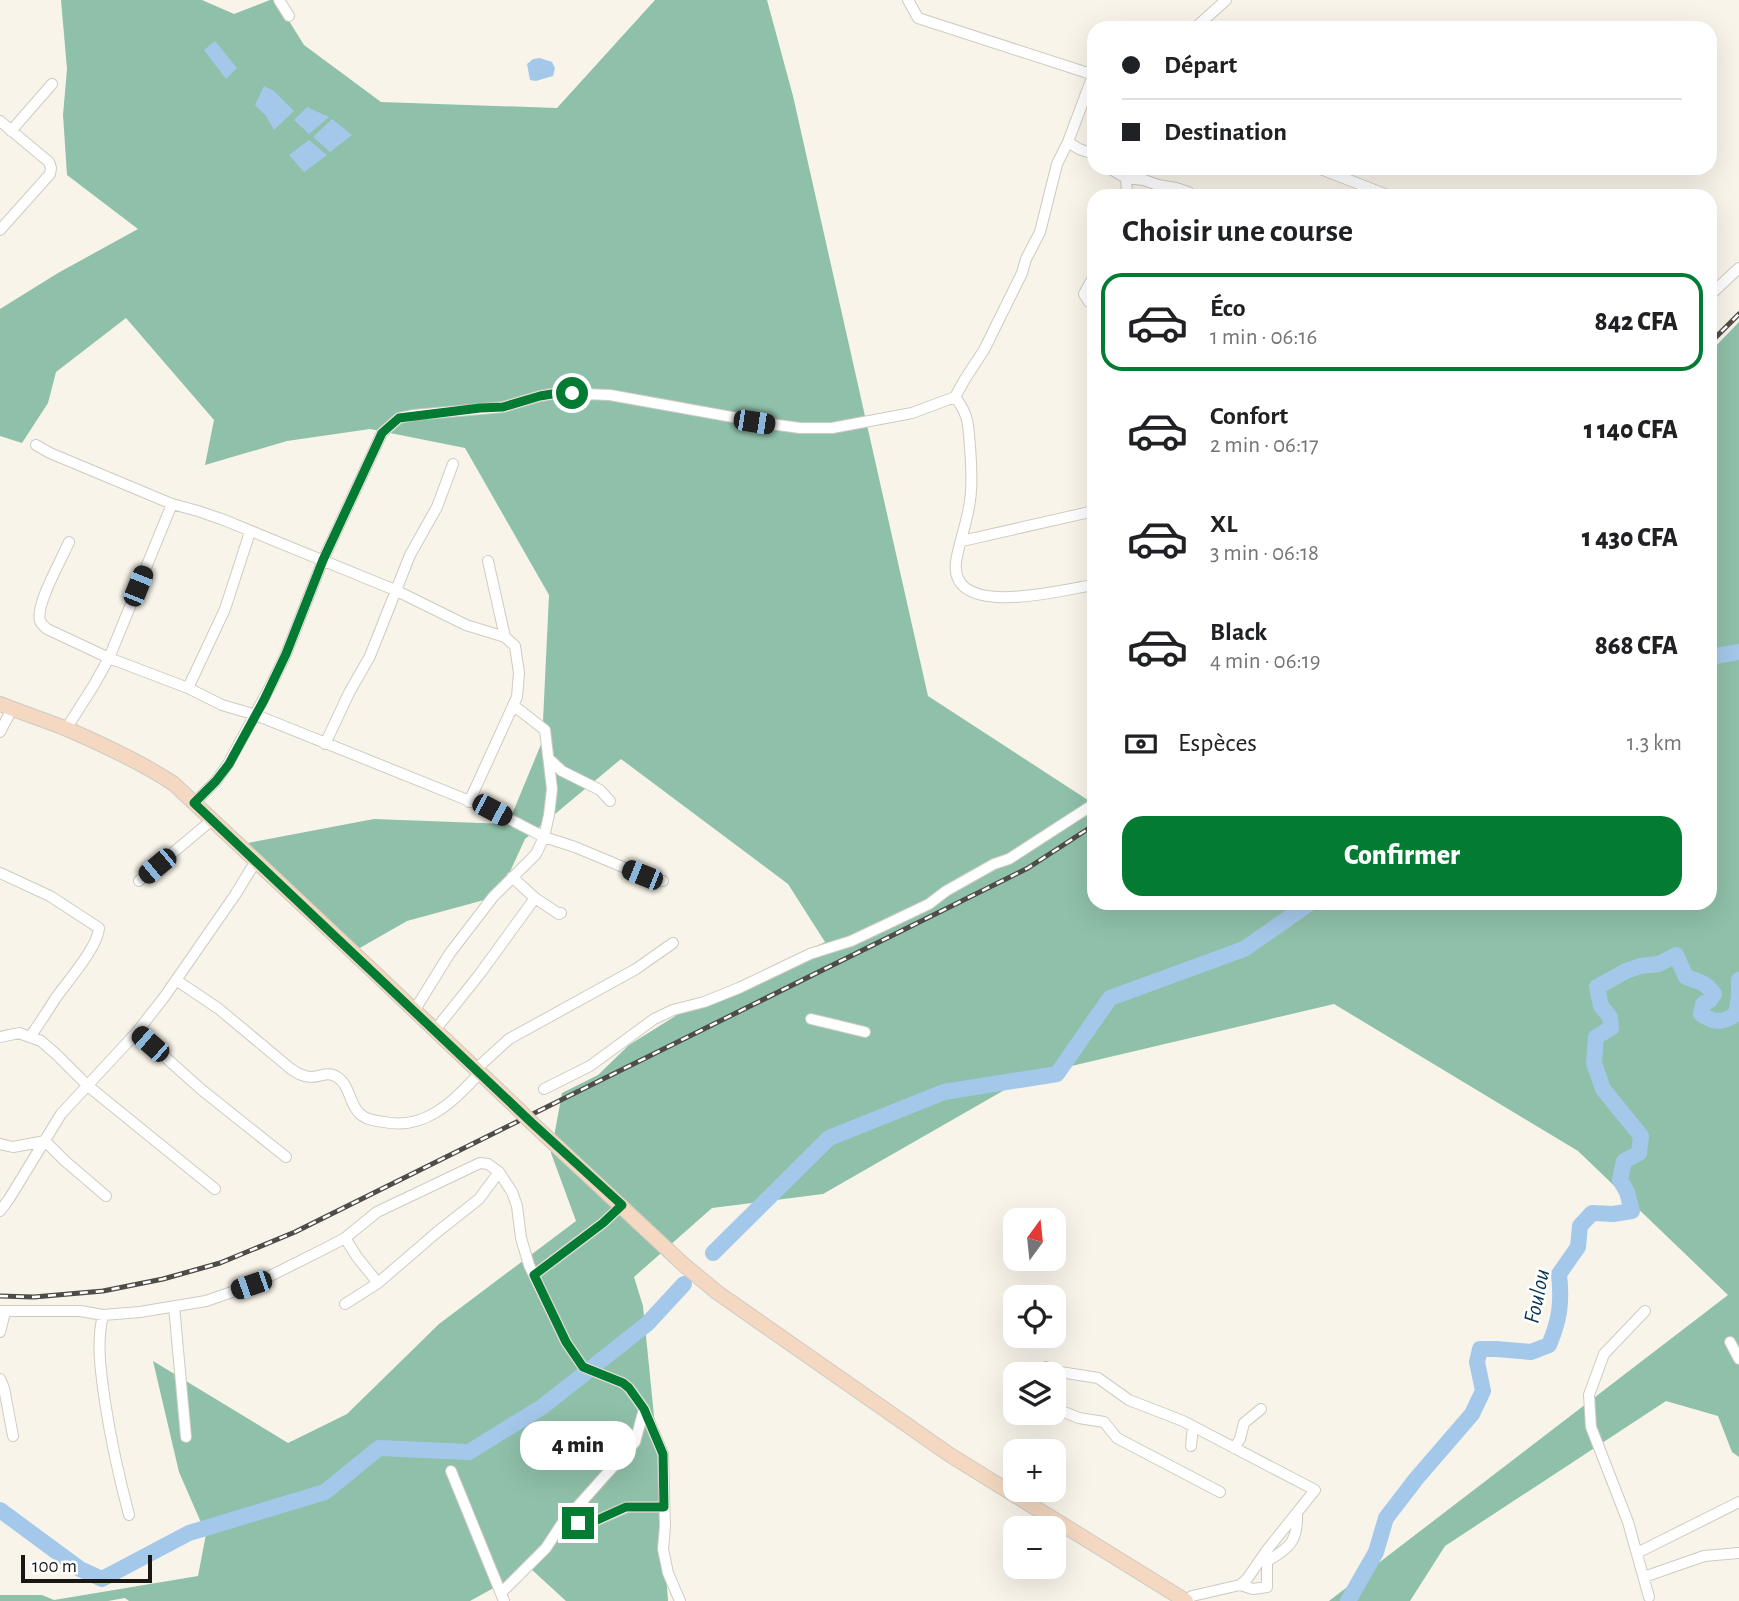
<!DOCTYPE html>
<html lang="fr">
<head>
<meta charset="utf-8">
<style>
	:root { --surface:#fff; --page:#f6f6f6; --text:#202124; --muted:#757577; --line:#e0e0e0; --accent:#037b32 }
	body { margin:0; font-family:"Alegreya Sans",sans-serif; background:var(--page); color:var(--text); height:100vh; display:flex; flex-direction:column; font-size:26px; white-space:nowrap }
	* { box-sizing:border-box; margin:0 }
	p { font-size:23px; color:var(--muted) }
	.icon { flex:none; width:38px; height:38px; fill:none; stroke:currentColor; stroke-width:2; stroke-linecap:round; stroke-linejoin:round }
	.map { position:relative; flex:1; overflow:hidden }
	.sheet { position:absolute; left:1087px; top:189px; width:630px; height:721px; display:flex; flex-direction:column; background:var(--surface); border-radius:21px; box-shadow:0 7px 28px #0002 }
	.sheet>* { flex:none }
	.hud { position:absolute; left:1087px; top:21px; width:630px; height:154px; border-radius:21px; box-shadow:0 7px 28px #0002; display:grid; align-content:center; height:154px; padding:0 35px; background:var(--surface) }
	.needle { width:46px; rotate:15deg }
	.tools { position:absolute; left:1003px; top:1208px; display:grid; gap:14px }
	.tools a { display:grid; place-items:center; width:63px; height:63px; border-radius:14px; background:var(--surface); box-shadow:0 7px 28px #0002; font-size:35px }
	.scale { position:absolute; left:21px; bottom:18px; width:131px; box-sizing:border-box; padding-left:7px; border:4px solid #191714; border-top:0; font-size:19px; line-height:24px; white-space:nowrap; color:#191714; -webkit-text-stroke:5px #fff; paint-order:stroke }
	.end { position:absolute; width:32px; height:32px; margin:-16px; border:9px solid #037b32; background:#fff; box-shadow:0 0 0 4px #fff }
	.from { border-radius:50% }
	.bubble { position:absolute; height:49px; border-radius:21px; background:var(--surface); box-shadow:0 7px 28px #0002; font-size:23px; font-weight:800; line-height:49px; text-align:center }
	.car { position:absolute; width:21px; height:42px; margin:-21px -10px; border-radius:9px; box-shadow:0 0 5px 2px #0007; background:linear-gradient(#222 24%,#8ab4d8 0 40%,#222 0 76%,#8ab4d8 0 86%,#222 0) }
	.hud b { display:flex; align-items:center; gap:24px; height:66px; font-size:26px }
	.hud b+b { border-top:2px solid var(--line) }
	.hud i { width:18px; height:18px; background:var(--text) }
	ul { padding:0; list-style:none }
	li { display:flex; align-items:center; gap:21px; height:98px; margin:0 14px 10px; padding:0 21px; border:4px solid transparent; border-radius:21px }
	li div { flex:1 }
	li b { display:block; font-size:26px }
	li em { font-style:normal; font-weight:800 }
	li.current { border-color:var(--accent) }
	li>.icon { width:63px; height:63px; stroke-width:1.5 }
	h2 { padding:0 35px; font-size:32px; line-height:84px }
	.pay { display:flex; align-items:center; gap:18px; height:77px; padding:0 35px; font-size:26px }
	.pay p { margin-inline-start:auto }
	.button { display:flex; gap:14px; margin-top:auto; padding:14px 35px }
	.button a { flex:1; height:80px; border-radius:21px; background:var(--accent); color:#fff; font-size:28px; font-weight:800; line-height:80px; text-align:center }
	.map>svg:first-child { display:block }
	.forest { fill:#8fc0a9 }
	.water { fill:#a4c8ea }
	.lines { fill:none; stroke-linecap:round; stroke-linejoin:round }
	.river { stroke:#a4c8ea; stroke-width:16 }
	.street-casing { stroke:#cfcbc2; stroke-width:12 }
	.secondary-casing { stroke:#cfcbc2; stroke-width:16 }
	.street { stroke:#fff; stroke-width:10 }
	.secondary { stroke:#f4d8c1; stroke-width:14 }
	.rail-casing { stroke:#4f4c48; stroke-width:5 }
	.rail { stroke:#fff; stroke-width:2.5; stroke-dasharray:8; stroke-linecap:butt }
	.secondary-bridge-casing { stroke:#cfcbc2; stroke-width:16; stroke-linecap:butt }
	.secondary-bridge { stroke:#f4d8c1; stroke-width:14 }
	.route { stroke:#037b32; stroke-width:9 }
	.labels { text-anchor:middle; stroke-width:5; stroke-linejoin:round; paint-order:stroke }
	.water-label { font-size:23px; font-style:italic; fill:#083454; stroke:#fff }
</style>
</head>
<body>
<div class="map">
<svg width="1739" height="1601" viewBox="0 0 1739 1601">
	<rect width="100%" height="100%" fill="#f8f4ea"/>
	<path class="forest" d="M61,0h141l32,14 36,-14h6l28,45 77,57 176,6 98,-108h112l26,96 135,600 166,108v99h616v-551l29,-30v1135l-7,-5 -14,-36 -52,-15 -221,145 -35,55h-81l399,-306 -150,-144 -244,-147 -305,72 -206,118 -111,14 -78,69 9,29 11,110 14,185h-102l-36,-33 -60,33h-341l-4,-3 -17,3h-108v-6h42l12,5 144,-24 8,-42 -27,-62 -26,-111 135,82 59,-29 92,-90 137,-103 -25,-68 11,-60 36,-18 31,-30 64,-40 132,-63 -37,-58 -167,-125 -96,80 -17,37 -24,24 -77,21 -49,28 -110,-106 126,-24 134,5 34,-82 7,-147 -84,-147 -95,-19 -83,12 -82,24 9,-45 -88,-102 -70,54 -8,31 -26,40 -22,-7v-127l58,-36 80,-44 -71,-54 -4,-60 4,-46z"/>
	<path class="water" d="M215,41l22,27 -11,11 -22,-29z
		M540,58l12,4 3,6 -2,8 -17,5 -6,-1 -3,-16 6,-5z
		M264,86l10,5 20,20 -20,19 -8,-14 -11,-11z
		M307,107l22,10 -20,17 -15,-14z
		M332,119l20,16 -22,17 -17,-15z
		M309,140l18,15 -23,17 -15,-17z"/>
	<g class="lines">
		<path class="river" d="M1710,657l29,-5
			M713,1253l116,-115 115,-46 113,-18 53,-76 134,-49 66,-46
			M0,1510l80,59 22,10 87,-46 136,-41 54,-44 90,4 73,-45 105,-83 37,-40
			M1348,1601l28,-49 10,-34 30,-39 56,-65 11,-23 -6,-29 3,-13h16l35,3 18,-7c11,-26 13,-43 10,-71l19,-27 2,-21 12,-13 21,1 19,-3 -5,-19 -7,-12 4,-19 15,-8 2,-17 -38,-47 -9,-26 2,-26 15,-9 -1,-11 -9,-11 -4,-19 29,-16 14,-5 19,-2 17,-9 10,22c12,4 21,6 28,17l-4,6 -7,4 -2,10c13,9 22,9 35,0l3,-17v-17"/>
		<defs>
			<path id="street" d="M279,0l10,16
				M908,0l10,18 176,57
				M1195,28l31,-28
				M0,121l49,41 2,6 -1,6 -50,56
				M11,131l41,-47
				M1068,142l11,7 15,5
				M1109,168l17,10 18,2 14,5 18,3 12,4 5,4
				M1318,168l72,28
				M1126,178l1,18
				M1094,276l-10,18 5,8 5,1
				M1710,295l29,-27
				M955,397c14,18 13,27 15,49 1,18 3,36 0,54 -2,21 -11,41 -14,62 -7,59 108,27 138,23
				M36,445l14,8 122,51 26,7 26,9 171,70 71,35 39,12 10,9 4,27 -2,24 -48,105
				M962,541l132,-30
				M69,542c-7,17 -34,63 -29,79 2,4 4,5 7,8l62,29 79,30 34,17 34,10 236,95 52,27 31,10 67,28 21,6
				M488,561l17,76
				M188,688l37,-79 25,-77
				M66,729l28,-44 15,-27 63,-154
				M0,732l12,-23
				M325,744l24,-51 21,-37 40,-101 27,-48 16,-43
				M549,759l13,12 38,19 10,11
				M194,803l22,-22 12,-17 43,-79 15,-31 37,-94 59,-127 17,-15 15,-3 89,-8 37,-11 18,-3 52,2 161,29 29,4h32l80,-15 43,-16 10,-18 19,-29 38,-77 4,-14 14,-27 17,-68 11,-22 25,-67
				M0,873l50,23 49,32c-1,19 -32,54 -44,71 -8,13 -16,25 -25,38
				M512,877l23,21 24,16 2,-1
				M139,881l73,-61
				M176,980l43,29 72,60c6,4 12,8 20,8 9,0 17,-6 26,0 13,8 12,26 22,36 7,7 17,8 25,9 42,9 70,-22 96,-49
				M414,1011l36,-58 43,-56 43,-43 8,-17 5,-22 3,-26 -7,-59 -32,-25
				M811,1019l54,13
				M435,1030l44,-55 56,-77
				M137,1032l65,58 84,67
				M0,1037l19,-4 22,8 16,14 31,31 127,103
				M476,1069l33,-30 127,-70 37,-26
				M544,1089l46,-23 64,-47 19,-9 31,-8 35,-14 71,-34 41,-13 34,-16 44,-21 17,-13 48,-27 15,-5 85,-55
				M0,1144l13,3 32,-6 20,20 41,35
				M0,1211l9,-12 52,-85 76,-82 28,-36 70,-101 21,-34
				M345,1238l12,19 21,26
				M534,1275l69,-52 19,-18
				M345,1304l33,-21 58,-50 43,-34 20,-27
				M174,1306l12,131
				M0,1311h80l23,4 37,-3 66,-11 46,-16 72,-36 21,-11 32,-26 103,-49 8,1 11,8 13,20 5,14 4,32 8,27 37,77 17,25 40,16 6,5 15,21 19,45 2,72 -2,23 5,24 12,28
				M1645,1311l-41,43 -15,41 2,32 37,95 21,75
				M103,1315c-7,29 -2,58 2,87 6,39 14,75 24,113
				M0,1332l5,-20
				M1730,1342l9,17
				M1046,1367l8,4 44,7 31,22 54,21 132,69 -48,60 -20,29 -7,6 -48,11 -5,5
				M0,1379l4,9 9,48
				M1054,1408l25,10 25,4 13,16 103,54
				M1191,1446l2,-20
				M1234,1448l6,-9 4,-16 17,-14
				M451,1471l53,130
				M561,1525l34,-4 32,-14h37
				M1637,1553l102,-51
				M1644,1577l60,-21 35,-3
				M1240,1585l13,4 14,-2v-26c23,-13 31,-20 30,-48
				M501,1593l45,-45 15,-23 74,-83 9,-33"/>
			<path id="secondary" d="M0,704c22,9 45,16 67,25 37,16 74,33 107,55l201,189 142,135
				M532,1123l152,142 34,28 232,162 236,146"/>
		</defs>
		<use href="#street" class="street-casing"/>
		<use href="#secondary" class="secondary-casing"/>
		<use href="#street" class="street"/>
		<use href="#secondary" class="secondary"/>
		<defs>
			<path id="rail" d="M1710,343l29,-29
				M0,1296l34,1 69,-6 60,-12 57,-16 75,-31 733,-364 66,-43"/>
		</defs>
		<use href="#rail" class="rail-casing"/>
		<use href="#rail" class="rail"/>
		<defs>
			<path id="secondary-bridge" d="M517,1108l15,15"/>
		</defs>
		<use href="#secondary-bridge" class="secondary-bridge-casing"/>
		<use href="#secondary-bridge" class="secondary-bridge"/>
	</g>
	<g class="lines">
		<path class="route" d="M572,393h-14l-18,3 -37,11 -23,1 -81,10 -17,15 -59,127 -37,94 -22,46 -35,64 -13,17 -22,22 338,320 90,82 -19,18 -69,52 32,67 17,25 40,16 6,5 15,21 19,45 1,53h-38l-31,14 -17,2"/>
	</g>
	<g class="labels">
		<g class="water-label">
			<text transform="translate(1536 1296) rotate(-78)" y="8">Foulou</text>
		</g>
	</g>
</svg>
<div class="tools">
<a><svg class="needle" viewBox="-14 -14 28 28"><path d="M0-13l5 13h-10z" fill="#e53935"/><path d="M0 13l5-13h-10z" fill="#757577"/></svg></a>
<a><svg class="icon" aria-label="locate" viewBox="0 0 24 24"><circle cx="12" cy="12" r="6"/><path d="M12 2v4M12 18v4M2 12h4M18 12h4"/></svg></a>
<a><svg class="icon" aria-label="layers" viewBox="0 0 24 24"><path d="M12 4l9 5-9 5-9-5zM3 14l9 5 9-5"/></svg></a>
<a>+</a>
<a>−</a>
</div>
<div class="scale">100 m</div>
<i class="end from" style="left:572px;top:393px"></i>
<i class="end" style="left:578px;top:1523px"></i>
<div class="bubble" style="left:520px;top:1421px;width:116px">4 min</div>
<i class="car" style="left:754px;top:422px;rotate:99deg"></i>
<i class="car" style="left:138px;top:586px;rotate:22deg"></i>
<i class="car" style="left:492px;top:810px;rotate:118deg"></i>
<i class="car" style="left:157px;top:866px;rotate:230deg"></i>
<i class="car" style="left:642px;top:875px;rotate:292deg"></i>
<i class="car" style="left:150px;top:1044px;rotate:311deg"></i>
<i class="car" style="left:251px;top:1285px;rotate:251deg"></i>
<div class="hud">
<b><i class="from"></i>Départ</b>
<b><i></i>Destination</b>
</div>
<section class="sheet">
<h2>Choisir une course</h2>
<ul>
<li class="current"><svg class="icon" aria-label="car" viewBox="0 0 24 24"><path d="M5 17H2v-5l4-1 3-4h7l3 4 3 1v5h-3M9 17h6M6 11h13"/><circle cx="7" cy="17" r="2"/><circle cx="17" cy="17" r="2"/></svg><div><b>Éco</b><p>1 min · 06:16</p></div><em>842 CFA</em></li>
<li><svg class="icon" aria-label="car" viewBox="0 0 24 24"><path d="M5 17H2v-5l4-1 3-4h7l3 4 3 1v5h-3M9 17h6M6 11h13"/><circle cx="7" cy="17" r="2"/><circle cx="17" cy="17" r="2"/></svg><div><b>Confort</b><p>2 min · 06:17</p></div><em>1 140 CFA</em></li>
<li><svg class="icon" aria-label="car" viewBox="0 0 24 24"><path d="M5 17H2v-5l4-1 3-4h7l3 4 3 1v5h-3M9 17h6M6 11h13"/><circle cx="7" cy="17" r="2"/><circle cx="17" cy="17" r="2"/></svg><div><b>XL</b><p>3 min · 06:18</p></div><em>1 430 CFA</em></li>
<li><svg class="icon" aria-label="car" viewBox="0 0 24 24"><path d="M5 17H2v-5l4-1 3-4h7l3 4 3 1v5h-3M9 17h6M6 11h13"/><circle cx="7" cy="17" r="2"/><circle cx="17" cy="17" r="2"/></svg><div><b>Black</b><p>4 min · 06:19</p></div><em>868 CFA</em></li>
</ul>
<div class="pay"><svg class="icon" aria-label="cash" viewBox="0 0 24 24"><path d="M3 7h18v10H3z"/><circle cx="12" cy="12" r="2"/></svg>Espèces<p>1.3 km</p></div>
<div class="button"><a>Confirmer</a></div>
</section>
</div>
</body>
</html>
